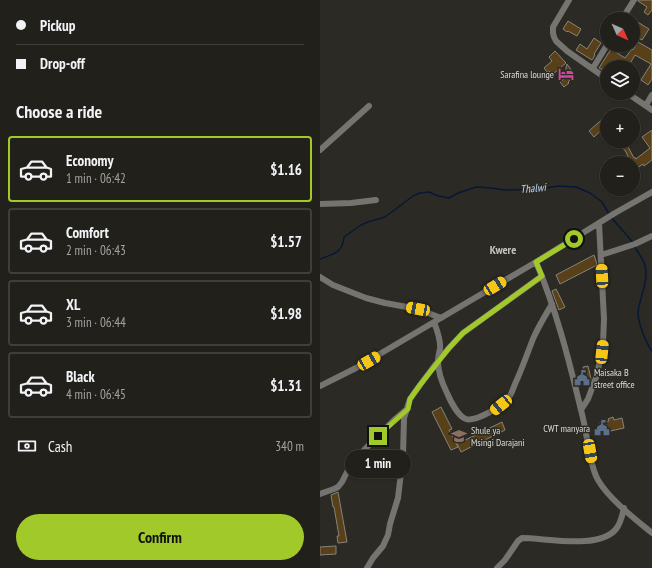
<!DOCTYPE html>
<html lang="en">
<head>
<meta charset="utf-8">
<style>
	:root { --surface:#21201b; --page:#292824; --text:#f1f3f6; --muted:#a2a3a3; --line:#3e3e3a; --accent:#a1c929 }
	body { margin:0; font-family:"PT Sans Narrow",sans-serif; background:var(--page); color:var(--text); height:100vh; display:flex; flex-direction:column; font-size:15px; white-space:nowrap }
	* { box-sizing:border-box; margin:0 }
	p { font-size:13px; color:var(--muted) }
	.icon { flex:none; width:22px; height:22px; fill:none; stroke:currentColor; stroke-width:2; stroke-linecap:round; stroke-linejoin:round }
	.map { position:relative; flex:1; overflow:hidden }
	.side { display:flex; flex-direction:column; background:var(--surface); width:320px }
	.side>* { flex:none }
	.hud { display:grid; align-content:center; height:88px; padding:0 16px; background:var(--surface) }
	.needle { width:26px; rotate:135deg }
	.tools { position:absolute; left:280px; top:12px; display:grid; gap:8px }
	.tools a { display:grid; place-items:center; width:40px; height:40px; border-radius:50%; background:var(--surface); box-shadow:0 1px 3px #0004,0 0 0 1px var(--line); font-size:20px }
	.end { position:absolute; width:18px; height:18px; margin:-9px; border:5px solid #a1c929; background:#111; box-shadow:0 0 0 2px #111 }
	.from { border-radius:50% }
	.bubble { position:absolute; height:28px; border-radius:14px; background:var(--surface); box-shadow:0 1px 3px #0004,0 0 0 1px var(--line); font-size:13px; font-weight:600; line-height:28px; text-align:center }
	.car { position:absolute; width:12px; height:24px; margin:-12px -6px; border-radius:5px; box-shadow:0 0 3px 1px #0007; background:linear-gradient(#f5c518 24%,#345 0 40%,#f5c518 0 76%,#345 0 86%,#f5c518 0) }
	.hud b { display:flex; align-items:center; gap:14px; height:38px; font-size:15px }
	.hud b+b { border-top:1px solid var(--line) }
	.hud i { width:10px; height:10px; background:var(--text) }
	ul { padding:0; list-style:none }
	li { display:flex; align-items:center; gap:12px; height:66px; margin:0 8px 6px; padding:0 8px; border:2px solid var(--line); border-radius:4px }
	li div { flex:1 }
	li b { display:block; font-size:15px }
	li em { font-style:normal; font-weight:600 }
	li.on { border-color:var(--accent) }
	li>.icon { width:36px; height:36px; stroke-width:1.5 }
	h2 { padding:0 16px; font-size:18px; line-height:48px }
	.pay { display:flex; align-items:center; gap:10px; height:44px; padding:0 16px; font-size:15px }
	.pay p { margin-inline-start:auto }
	.cta { display:flex; gap:8px; margin-top:auto; padding:8px 16px }
	.cta a { flex:1; height:46px; border-radius:24px; background:var(--accent); color:#111; font-size:16px; font-weight:600; line-height:46px; text-align:center }
	main { display:flex; flex:1; min-height:0 }
	.map>svg:first-child { display:block }
	.lines { fill:none; stroke-linecap:round; stroke-linejoin:round }
	.stream { stroke:#071837; stroke-width:1.5 }
	.building { fill:#584119; stroke:#87827c }
	.minor { stroke:#767471; stroke-width:6 }
	.route { stroke:#a1c929; stroke-width:5 }
	.labels { text-anchor:middle; stroke-width:3; stroke-linejoin:round; paint-order:stroke }
	.poi-label { font-size:10px; fill:#dcdbd7; stroke:#2c2a24; text-anchor:end }
	.water-label { font-size:11px; font-style:italic; fill:#c1d7fc; stroke:#2c2a24 }
	.quarter-label { font-size:12px; font-weight:bold; fill:#c5c3bb; stroke:#2c2a24 }
</style>
</head>
<body>
<main>
<section class="side">
<div class="hud">
<b><i class="from"></i>Pickup</b>
<b><i></i>Drop-off</b>
</div>
<h2>Choose a ride</h2>
<ul>
<li class="on"><svg class="icon" aria-label="car" viewBox="0 0 24 24"><path d="M5 17H2v-5l4-1 3-4h7l3 4 3 1v5h-3M9 17h6M6 11h13"/><circle cx="7" cy="17" r="2"/><circle cx="17" cy="17" r="2"/></svg><div><b>Economy</b><p>1 min · 06:42</p></div><em>$1.16</em></li>
<li><svg class="icon" aria-label="car" viewBox="0 0 24 24"><path d="M5 17H2v-5l4-1 3-4h7l3 4 3 1v5h-3M9 17h6M6 11h13"/><circle cx="7" cy="17" r="2"/><circle cx="17" cy="17" r="2"/></svg><div><b>Comfort</b><p>2 min · 06:43</p></div><em>$1.57</em></li>
<li><svg class="icon" aria-label="car" viewBox="0 0 24 24"><path d="M5 17H2v-5l4-1 3-4h7l3 4 3 1v5h-3M9 17h6M6 11h13"/><circle cx="7" cy="17" r="2"/><circle cx="17" cy="17" r="2"/></svg><div><b>XL</b><p>3 min · 06:44</p></div><em>$1.98</em></li>
<li><svg class="icon" aria-label="car" viewBox="0 0 24 24"><path d="M5 17H2v-5l4-1 3-4h7l3 4 3 1v5h-3M9 17h6M6 11h13"/><circle cx="7" cy="17" r="2"/><circle cx="17" cy="17" r="2"/></svg><div><b>Black</b><p>4 min · 06:45</p></div><em>$1.31</em></li>
</ul>
<div class="pay"><svg class="icon" aria-label="cash" viewBox="0 0 24 24"><path d="M3 7h18v10H3z"/><circle cx="12" cy="12" r="2"/></svg>Cash<p>340 m</p></div>
<div class="cta"><a>Confirm</a></div>
</section>
<div class="map">
<svg width="332" height="568" viewBox="0 0 332 568">
	<rect width="100%" height="100%" fill="#2c2a24"/>
	<g class="lines">
		<path class="stream" d="M291,217c7,9 16,17 22,26
			M315,247c3,6 9,13 10,19 4,16 -6,32 -7,47 0,10 8,30 14,38
			M0,259c13,-5 23,-6 24,-22l17,-12 7,-3 17,-5 28,-21 7,-3 9,-1 9,4 11,2 9,-5 18,-6 15,1 14,2 35,-1 18,-3 18,1 14,6 12,9 7,12"/>
	</g>
	<path class="building" d="M318,0h14v10l-4,5 -4,-3 3,-5 -9,-6z
		M248,21l13,8 -4,7 -9,-5 -1,1 -4,-3z
		M313,21l2,1 1,-1 13,8 -7,11 -9,-5z
		M274,38l7,5 -7,11 1,1 -3,5 -16,-10 4,-6 7,5z
		M318,42l14,8v29l-4,6 -7,-5 10,-16 -16,-9 -7,12h-21v5l-8,-4 12,-19 14,9 7,-9 1,1z
		M235,51l11,12 -14,12 -3,-4 -2,1 -3,-4 8,-7 -3,-4z
		M247,64l5,7 -1,1 2,5 -5,5 1,1 -5,4 -4,-5 3,-2z
		M287,115v10l-13,12 -5,-6z
		M332,130v30l-8,6 -1,-2 -10,7v-8h-6l3,-2 -4,-9 -3,-4h-2l-2,-4 6,-3h2l2,3 -2,1 7,13h2v1l14,-11 -8,-11z
		M274,255l2,6 1,4 -37,19 -4,-9z
		M236,289l9,18 -6,3 -7,-19z
		M268,366l3,13 -2,5 -2,1 -2,-8 -1,1 -1,-5 1,-1 -1,-5z
		M121,407l11,22 -3,1 9,17 -7,3 -19,-38z
		M293,417l1,3 8,-2 2,10 -23,5 -1,-10 9,-2 -1,-2z
		M182,422l3,8 -44,22 -4,-8z
		M18,492l9,50 -9,1 -1,-7h2l-5,-29h-1l-2,-12z
		M16,546v8l-16,1v-8z"/>
	<g class="lines">
		<path class="minor" d="M249,0l-16,27v6l1,4 2,4 11,10 40,28
			M302,19l12,-19
			M273,68l14,-23
			M307,93l25,17
			M326,105l6,-10
			M0,150l49,-44
			M0,204l31,-1 25,-3
			M281,255l34,-11 17,-8
			M216,262c20,47 33,98 45,148 3,11 5,23 7,35 3,12 4,25 10,35 11,19 38,40 54,53
			M0,277l13,8 33,13 19,5 33,6 23,9
			M114,322c3,8 7,18 6,27 -1,4 -2,8 -2,12 0,10 4,22 9,32 3,7 11,23 19,26 9,3 35,-12 41,-19 4,-4 6,-11 8,-16 7,-15 12,-30 18,-45 5,-12 12,-23 19,-35
			M0,386l36,-18 180,-106 79,-49 37,-21
			M261,410l7,-11 9,-24 6,-31 1,-25 -5,-96
			M0,494l14,-5 4,-2 4,-5 10,-20 42,-42 13,-11
			M47,568l6,-10 10,-12 5,-11 2,-11 8,-26 5,-42 1,-38 6,-19 10,-14 18,-24 11,-13 14,-15 79,-57
			M177,568l8,-8 13,-19 4,-3c24,0 77,12 94,-9 5,-6 6,-13 8,-21"/>
	</g>
	<g class="lines">
		<path class="route" d="M58,436l30,-27 2,-10 10,-14 29,-37 14,-15 79,-57 -6,-14 38,-23"/>
	</g>
	<defs>
		<symbol id="hotel-bare" viewBox="-9 -9 18 18"><path d="M-6-4.5h1.5V1H6V5H4.5V3h-9V5H-6ZM-4 0a1.8 1.8 0 1 1 3.6 0ZM.5 0V-2.5h3Q6-2.5 6 0Z" fill="#d1479c" stroke="#2c2a24" stroke-width="2.5" paint-order="stroke"/></symbol>
		<symbol id="civic-bare" viewBox="-9 -9 18 18"><path d="M-.6-6.5H3V-4.5H.6V-3L4-1V1h2V6H-6V1h2V-1L-.6-3ZM-1.2 2.5V6h2.4V2.5Z" fill="#5c6f8a" stroke="#2c2a24" stroke-width="2.5" paint-order="stroke"/></symbol>
		<symbol id="school-bare" viewBox="-9 -9 18 18"><path d="M0-5L7-2L0 1L-7-2ZM-4 1L0 2.5L4 1V4Q0 6-4 4Z" fill="#8d6e63" stroke="#2c2a24" stroke-width="2.5" paint-order="stroke"/></symbol>
	</defs>
	<g fill-rule="evenodd">
		<use href="#hotel-bare" x="235" y="63" width="22" height="22"/>
		<use href="#civic-bare" x="251" y="367" width="22" height="22"/>
		<use href="#civic-bare" x="271" y="417" width="22" height="22"/>
		<use href="#school-bare" x="128" y="425" width="22" height="22"/>
	</g>
	<g class="labels">
		<g class="poi-label">
			<text x="234" y="78">Sarafina lounge</text>
			<text x="274" y="376" text-anchor="start">Maisaka B<tspan x="274" dy="12">street office</tspan></text>
			<text x="270" y="432">CWT manyara</text>
			<text x="151" y="434" text-anchor="start">Shule ya<tspan x="151" dy="12">Msingi Darajani</tspan></text>
		</g>
		<g class="water-label">
			<text transform="translate(213 188) rotate(-5)" y="4">Thalwi</text>
		</g>
		<g class="quarter-label">
			<text x="183" y="254">Kwere</text>
		</g>
	</g>
</svg>
<div class="tools">
<a><svg class="needle" viewBox="-14 -14 28 28"><path d="M0-13l5 13h-10z" fill="#e53935"/><path d="M0 13l5-13h-10z" fill="#a2a3a3"/></svg></a>
<a><svg class="icon" aria-label="layers" viewBox="0 0 24 24"><path d="M12 4l9 5-9 5-9-5zM3 14l9 5 9-5"/></svg></a>
<a>+</a>
<a>−</a>
</div>
<i class="end from" style="left:254px;top:239px"></i>
<i class="end" style="left:58px;top:436px"></i>
<div class="bubble" style="left:25px;top:450px;width:66px">1 min</div>
<i class="car" style="left:282px;top:276px;rotate:357deg"></i>
<i class="car" style="left:175px;top:286px;rotate:59deg"></i>
<i class="car" style="left:98px;top:309px;rotate:281deg"></i>
<i class="car" style="left:282px;top:352px;rotate:6deg"></i>
<i class="car" style="left:49px;top:361px;rotate:60deg"></i>
<i class="car" style="left:181px;top:405px;rotate:231deg"></i>
<i class="car" style="left:270px;top:451px;rotate:170deg"></i>
</div>
</main>
</body>
</html>
